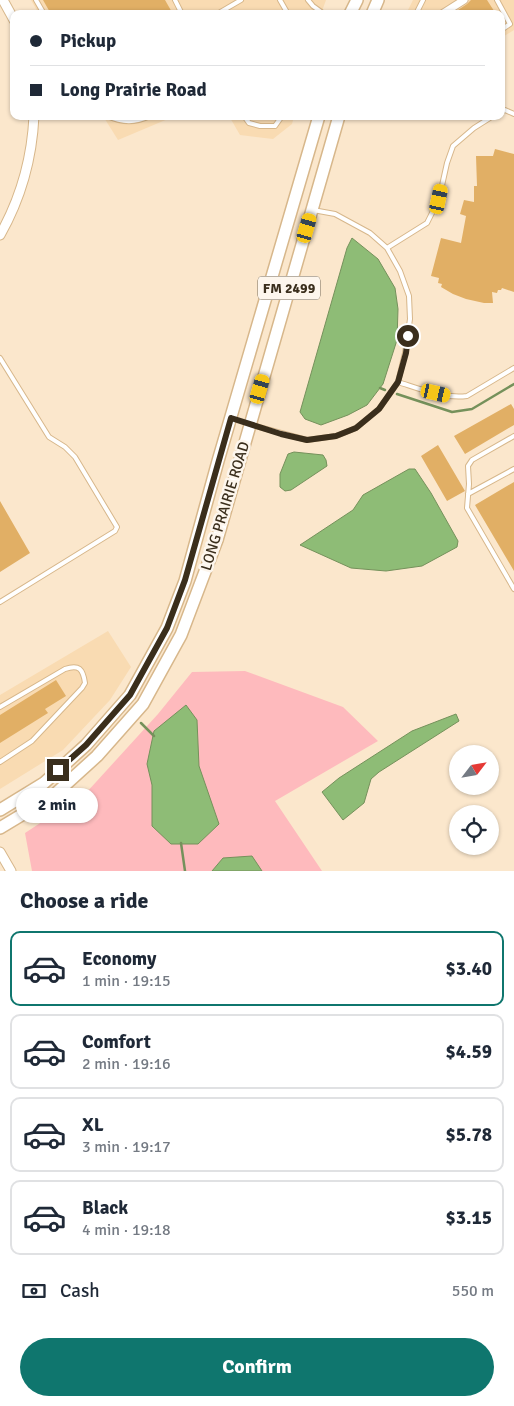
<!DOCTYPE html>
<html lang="en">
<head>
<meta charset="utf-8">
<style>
	:root { --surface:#fff; --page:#f2f2f3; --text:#1f2937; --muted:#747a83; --line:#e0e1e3; --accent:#0f766e }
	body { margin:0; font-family:Signika,sans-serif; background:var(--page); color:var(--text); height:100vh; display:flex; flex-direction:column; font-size:19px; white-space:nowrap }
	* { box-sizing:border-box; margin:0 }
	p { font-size:16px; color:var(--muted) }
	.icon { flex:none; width:28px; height:28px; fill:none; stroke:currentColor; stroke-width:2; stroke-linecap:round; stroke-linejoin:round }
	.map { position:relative; height:871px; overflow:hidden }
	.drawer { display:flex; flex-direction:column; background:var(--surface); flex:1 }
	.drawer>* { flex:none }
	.guide { position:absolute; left:10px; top:10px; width:495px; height:110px; border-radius:10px; box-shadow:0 1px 4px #0004; display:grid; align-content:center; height:110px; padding:0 20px; background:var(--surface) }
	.needle { width:32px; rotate:59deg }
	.tools { position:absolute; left:449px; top:745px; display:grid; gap:10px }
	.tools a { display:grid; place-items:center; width:50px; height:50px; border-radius:50%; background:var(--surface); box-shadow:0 1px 4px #0004; font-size:25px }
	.end { position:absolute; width:22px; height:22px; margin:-11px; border:6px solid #3a2e1c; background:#fff; box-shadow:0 0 0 2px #fff }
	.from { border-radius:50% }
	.bubble { position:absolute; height:35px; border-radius:18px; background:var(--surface); box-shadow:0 1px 4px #0004; font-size:16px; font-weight:700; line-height:35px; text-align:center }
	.car { position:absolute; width:15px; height:30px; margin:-15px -8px; border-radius:6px; box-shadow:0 0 4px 1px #0007; background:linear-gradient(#f5c518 24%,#345 0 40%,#f5c518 0 76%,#345 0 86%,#f5c518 0) }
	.guide b { display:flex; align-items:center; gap:18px; height:48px; font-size:19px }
	.guide b+b { border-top:1px solid var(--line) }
	.guide i { width:12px; height:12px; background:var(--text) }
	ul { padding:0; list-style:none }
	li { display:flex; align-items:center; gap:15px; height:75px; margin:0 10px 8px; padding:0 10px; border:2px solid var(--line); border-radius:10px }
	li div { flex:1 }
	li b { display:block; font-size:19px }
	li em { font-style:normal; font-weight:700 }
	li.active { border-color:var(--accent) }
	li>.icon { width:45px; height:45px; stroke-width:1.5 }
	h2 { padding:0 20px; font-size:22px; line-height:60px }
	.pay { display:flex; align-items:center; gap:12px; height:55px; padding:0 20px; font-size:19px }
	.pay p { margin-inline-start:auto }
	.action { display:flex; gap:10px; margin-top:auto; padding:10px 20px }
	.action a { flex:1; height:58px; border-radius:30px; background:var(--accent); color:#fff; font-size:20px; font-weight:700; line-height:58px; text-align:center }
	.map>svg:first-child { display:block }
	.built { fill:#f9dbb2 }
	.green { fill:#febabd }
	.water { fill:#8ebc76; stroke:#75915b }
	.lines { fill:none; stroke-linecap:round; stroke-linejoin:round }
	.stream { stroke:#75915b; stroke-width:2.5 }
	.building { fill:#e1af65 }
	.service-casing { stroke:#d7b78b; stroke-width:6 }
	.minor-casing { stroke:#d7b78b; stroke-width:9 }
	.tertiary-casing { stroke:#d7b78b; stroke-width:11 }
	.primary-casing { stroke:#d7b78b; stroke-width:14 }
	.service { stroke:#fff; stroke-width:4 }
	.minor { stroke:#fff; stroke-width:7 }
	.tertiary { stroke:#fff; stroke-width:9 }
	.primary { stroke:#fff; stroke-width:11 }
	.route { stroke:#3a2e1c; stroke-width:6 }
	.labels { text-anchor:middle; stroke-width:5; stroke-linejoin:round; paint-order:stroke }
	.shield { fill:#fdf6ed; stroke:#746a5b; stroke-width:1 }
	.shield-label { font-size:14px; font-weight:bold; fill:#3a2e1c }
	.street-label { font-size:15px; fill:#3a2e1c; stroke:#fdf6ed }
</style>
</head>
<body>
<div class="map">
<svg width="514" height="871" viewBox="0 0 514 871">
	<rect width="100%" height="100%" fill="#fbe7cc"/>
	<path class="built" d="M31,0h295l-5,14h-282z
		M413,0h101v30l-13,8v-24h-95z
		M103,116h72l-57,24z
		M229,116h65l-2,8 -19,15 -33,-4z
		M108,631l23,36 -21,33 -47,50 -63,39v-94z"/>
	<path class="green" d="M245,671l98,36 35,34 -103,60 47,70h-290l-7,-38 61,-40 72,-79 34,-42z"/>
	<path class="water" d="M352,238l26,21 17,29 3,21 -1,31 -14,44 -16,21 -19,10 -27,10 -16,-6 -5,-7 47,-164z
		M294,452l29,3 3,5 1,6 -36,24 -6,1 -5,-4v-13l8,-20z
		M409,469h6l16,24 27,48 -1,6 -35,19 -36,5 -35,-3 -51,-23 53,-35 10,-15z
		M186,705l11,15 2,46 20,58 -21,20h-27l-19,-18v-41l-5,-21 7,-33z
		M456,714l3,7 -80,51 -8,7 -7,24 -21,17 -21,-28 17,-14 73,-47z
		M252,856l10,15h-50l11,-13z"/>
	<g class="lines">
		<path class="stream" d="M380,388l5,2
			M397,394l55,18 20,-3 42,-25
			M141,723l13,13
			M181,843l4,28"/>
	</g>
	<path class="building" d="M43,0h122l8,14h-122z
		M471,0h16l9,14h-44l15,-10z
		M495,149l19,5v138l-12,-4 -1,2h-3l-1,3 -5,-1 1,11h-9l-18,-4 -13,-5 -12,-7 1,-3 -4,-1 1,-5 -8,-2 10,-38 20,5 5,-27 -6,-2 4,-14 10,2v-16h3l-1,-30h17z
		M511,404l3,5v16l-49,29 -11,-18z
		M438,445l27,46 -18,10 -26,-45z
		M514,482v89l-39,-66z
		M0,501l30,52 -30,19z
		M56,680l10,16 -21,13 3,4 -48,30v-28z"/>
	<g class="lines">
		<defs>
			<path id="service" d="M36,0l8,14
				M175,0l7,14
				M280,0l8,14
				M308,0l5,6 11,8
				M497,0l13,24 -9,6
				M217,14l24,-14
				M416,14l7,-14
				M501,112l4,-2 9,4
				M107,116c16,7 28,7 43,0
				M244,116l5,7 11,3h15l7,-10
				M387,248l40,-25 12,-24 8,-36 6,-17 21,-18 19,-12
				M0,358l49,79 16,10 10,10 42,70 -2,4 -115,71
				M398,382c22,7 46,17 69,14l47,-28
				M252,425l55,15 29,-4 20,-8 23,-19 19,-27 7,-29 5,-34 -1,-23 -9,-25 -13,-23 -17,-15 -35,-19 -22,-4
				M514,436l-42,24 -4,6 1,18 -2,24 47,81
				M468,494l46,-25
				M0,707l65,-38c14,-5 18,0 20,14l-3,5 -50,53 -32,21"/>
			<path id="minor" d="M442,14l22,-14"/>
			<path id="tertiary" d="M3,0l11,20
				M0,235c21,-37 32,-77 34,-119
				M0,852l11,19"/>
			<path id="primary" d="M350,14l7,-14
				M372,14l6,-14
				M0,810l44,-27 42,-38 44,-50 37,-67 18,-47 33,-120 101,-345
				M0,828l53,-32 44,-40 46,-52 38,-69 36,-95 122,-424"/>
		</defs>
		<use href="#service" class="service-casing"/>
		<use href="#minor" class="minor-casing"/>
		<use href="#tertiary" class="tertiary-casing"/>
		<use href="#primary" class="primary-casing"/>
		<use href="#service" class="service"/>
		<use href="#minor" class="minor"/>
		<use href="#tertiary" class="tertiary"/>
		<use href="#primary" class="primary"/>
	</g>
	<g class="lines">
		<path class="route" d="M58,770l28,-25 44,-50 37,-67 18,-48 46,-162 50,16 26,6 29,-4 20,-8 23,-19 19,-27 8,-29 2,-17"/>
	</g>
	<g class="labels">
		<rect class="shield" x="258" y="276.5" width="62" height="23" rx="4"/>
		<g class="shield-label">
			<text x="289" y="293">FM 2499</text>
		</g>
		<g class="street-label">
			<text transform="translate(225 506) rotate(-73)" y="5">LONG PRAIRIE ROAD</text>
		</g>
	</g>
</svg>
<div class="tools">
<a><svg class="needle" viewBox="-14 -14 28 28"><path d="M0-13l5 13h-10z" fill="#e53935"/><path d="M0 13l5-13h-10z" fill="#747a83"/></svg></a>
<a><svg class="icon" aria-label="locate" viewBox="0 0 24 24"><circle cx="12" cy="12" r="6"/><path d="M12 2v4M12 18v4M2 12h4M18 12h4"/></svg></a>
</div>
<i class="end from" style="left:408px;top:336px"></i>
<i class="end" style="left:58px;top:770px"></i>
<div class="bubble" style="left:16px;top:788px;width:82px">2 min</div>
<i class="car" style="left:439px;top:199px;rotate:12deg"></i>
<i class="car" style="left:307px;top:228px;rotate:16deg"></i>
<i class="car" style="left:260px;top:389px;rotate:16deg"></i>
<i class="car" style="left:436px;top:393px;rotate:103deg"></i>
<div class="guide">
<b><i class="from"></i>Pickup</b>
<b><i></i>Long Prairie Road</b>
</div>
</div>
<section class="drawer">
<h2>Choose a ride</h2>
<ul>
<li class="active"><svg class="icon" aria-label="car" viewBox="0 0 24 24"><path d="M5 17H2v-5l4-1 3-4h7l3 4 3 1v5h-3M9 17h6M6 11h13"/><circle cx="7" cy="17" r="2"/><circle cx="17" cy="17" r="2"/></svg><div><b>Economy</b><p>1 min · 19:15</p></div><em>$3.40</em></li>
<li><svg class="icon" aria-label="car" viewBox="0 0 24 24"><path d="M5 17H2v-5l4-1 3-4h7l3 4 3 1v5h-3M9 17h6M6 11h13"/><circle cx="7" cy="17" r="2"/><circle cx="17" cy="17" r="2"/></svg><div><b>Comfort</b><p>2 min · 19:16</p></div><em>$4.59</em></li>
<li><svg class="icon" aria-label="car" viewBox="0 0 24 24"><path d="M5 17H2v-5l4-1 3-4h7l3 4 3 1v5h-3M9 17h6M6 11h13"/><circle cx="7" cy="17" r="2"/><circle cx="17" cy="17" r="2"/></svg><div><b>XL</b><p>3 min · 19:17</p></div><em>$5.78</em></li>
<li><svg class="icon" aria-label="car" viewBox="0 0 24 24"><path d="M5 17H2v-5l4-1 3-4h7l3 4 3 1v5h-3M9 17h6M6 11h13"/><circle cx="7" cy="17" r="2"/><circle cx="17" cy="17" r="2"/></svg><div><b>Black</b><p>4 min · 19:18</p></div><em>$3.15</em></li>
</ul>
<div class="pay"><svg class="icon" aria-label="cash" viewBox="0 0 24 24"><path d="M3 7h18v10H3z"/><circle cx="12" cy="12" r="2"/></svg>Cash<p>550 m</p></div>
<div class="action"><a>Confirm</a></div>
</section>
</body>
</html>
